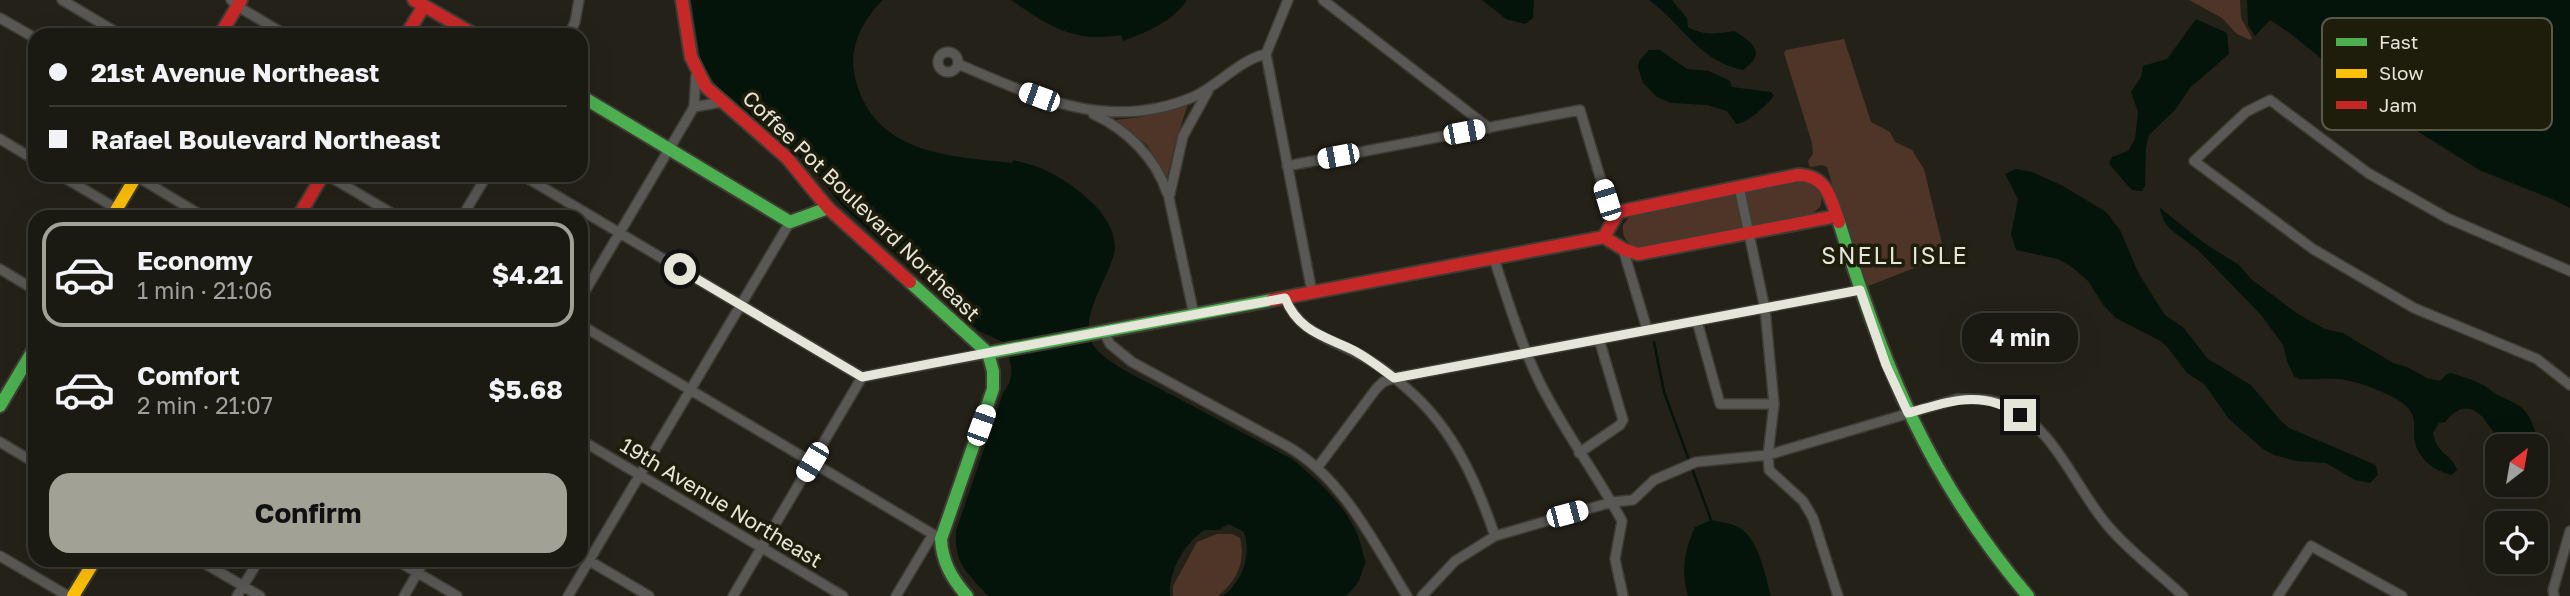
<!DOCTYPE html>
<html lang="en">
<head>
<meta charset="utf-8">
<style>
	:root { --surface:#1b1a12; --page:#24231b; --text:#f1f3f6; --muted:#a0a19f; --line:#393832; --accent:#a2a196 }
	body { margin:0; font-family:"Golos Text",sans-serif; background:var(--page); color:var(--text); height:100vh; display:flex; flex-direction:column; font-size:26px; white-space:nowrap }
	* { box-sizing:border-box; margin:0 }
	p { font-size:23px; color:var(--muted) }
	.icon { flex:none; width:38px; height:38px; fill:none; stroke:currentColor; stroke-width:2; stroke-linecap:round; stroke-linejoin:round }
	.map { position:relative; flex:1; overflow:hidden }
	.panel { position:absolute; left:28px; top:210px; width:560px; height:357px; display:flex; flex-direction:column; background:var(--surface); border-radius:21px; box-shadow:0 7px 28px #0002,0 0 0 2px var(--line) }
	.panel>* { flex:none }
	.banner { position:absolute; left:28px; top:28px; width:560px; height:154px; border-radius:21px; box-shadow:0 7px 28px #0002,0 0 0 2px var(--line); display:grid; align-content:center; height:154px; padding:0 21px; background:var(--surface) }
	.needle { width:46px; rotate:31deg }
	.tools { position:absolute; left:2485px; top:434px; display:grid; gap:14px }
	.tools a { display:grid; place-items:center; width:63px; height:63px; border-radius:14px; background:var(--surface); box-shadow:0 7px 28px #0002,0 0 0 2px var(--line); font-size:35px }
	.end { position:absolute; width:32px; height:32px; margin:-16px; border:9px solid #e6e5da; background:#111; box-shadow:0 0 0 4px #111 }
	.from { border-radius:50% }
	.bubble { position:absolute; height:49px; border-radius:21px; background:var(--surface); box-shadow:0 7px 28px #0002,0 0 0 2px var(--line); font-size:23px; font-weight:700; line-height:49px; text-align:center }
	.car { position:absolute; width:21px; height:42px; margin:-21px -10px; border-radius:9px; box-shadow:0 0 5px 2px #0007; background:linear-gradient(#fff 24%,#345 0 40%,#fff 0 76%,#345 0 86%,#fff 0) }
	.banner b { display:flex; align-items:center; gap:24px; height:66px; font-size:26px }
	.banner b+b { border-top:2px solid var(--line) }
	.banner i { width:18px; height:18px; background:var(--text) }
	ul { padding:12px 0 0; list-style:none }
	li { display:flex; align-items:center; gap:21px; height:105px; margin:0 14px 10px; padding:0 7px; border:4px solid transparent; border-radius:21px }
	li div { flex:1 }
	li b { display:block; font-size:26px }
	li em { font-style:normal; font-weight:700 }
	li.current { border-color:var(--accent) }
	li>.icon { width:63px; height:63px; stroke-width:1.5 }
	.cta { display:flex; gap:14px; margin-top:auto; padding:14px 21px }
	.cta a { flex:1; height:80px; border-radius:21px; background:var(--accent); color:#111; font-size:28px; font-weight:700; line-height:80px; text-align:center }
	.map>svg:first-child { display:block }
	.green { fill:#4f3528 }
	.water { fill:#04140a }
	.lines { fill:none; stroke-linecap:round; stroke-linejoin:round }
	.stream { stroke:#04140a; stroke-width:2.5 }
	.street-casing { stroke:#3e3c34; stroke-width:12 }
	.fast-casing { stroke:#3e3c34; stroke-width:16 }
	.slow-casing { stroke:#3e3c34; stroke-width:16 }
	.jam-casing { stroke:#3e3c34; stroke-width:16 }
	.street { stroke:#5a5854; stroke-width:9 }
	.fast { stroke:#4caf50; stroke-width:12 }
	.slow { stroke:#ffc107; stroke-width:12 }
	.jam { stroke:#c62828; stroke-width:12 }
	.route { stroke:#e6e5da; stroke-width:9 }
	.labels { text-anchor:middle; stroke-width:7; stroke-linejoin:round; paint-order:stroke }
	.street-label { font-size:21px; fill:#e6e5da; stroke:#1e1c0b }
	.neighbourhood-label { font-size:23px; letter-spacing:2px; fill:#e6e5da; stroke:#1e1c0b }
	.key { fill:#1e1c0b; stroke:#5a5849; stroke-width:2 }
	.key-label { font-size:19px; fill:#e6e5da }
</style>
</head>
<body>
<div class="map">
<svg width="2570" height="596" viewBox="0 0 2570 596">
	<rect width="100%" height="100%" fill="#242218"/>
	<path class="green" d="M2189,0h51l1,18 11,20 -2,2 -13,-6 -15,-16z
		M1844,39l27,83 19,10 5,10 17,8 12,19 21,87 -82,32 -36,-121 -5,-2 -12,2 -2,-6 5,-7 -1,-11 -28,-90 2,-3z
		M1188,104l-13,40 -8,34 -20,-33 -32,-25 27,-3z
		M1808,181c13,4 16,14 12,26l-8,7 -174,33c-12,-3 -16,-10 -15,-22l8,-10z
		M1217,534h15l8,4c6,24 -3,43 -22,58h-45v-10l24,-44z"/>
	<path class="water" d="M691,0h192c-21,20 -35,49 -28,77 18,77 93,79 157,86l1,-3c10,3 21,5 30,9 29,13 79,49 71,85 -7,27 -36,64 -21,91 11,18 62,41 81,51 39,21 79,42 118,63 25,20 54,47 66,77 3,9 5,18 8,27 -4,6 -4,9 -6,15 -2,6 -9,13 -14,18h-123c19,-14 29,-41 21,-64l-16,-8 -9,6h-14c-21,13 -37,42 -35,66h-182c-21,-24 -34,-31 -32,-65l47,-138c14,-18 8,-31 0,-51l-24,-11 -137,-125 -31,-39 -95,-82 -15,-22z
		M1011,0h176c-16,23 -40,32 -64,41l-2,-6c-48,8 -72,-9 -110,-35z
		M1482,0h52l-1,18 -8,6 -19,-5z
		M1649,0h23l15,18 1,9c17,9 28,7 46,4 20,12 33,22 9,39 -43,-8 -62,-47 -94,-70z
		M2247,0h323v208l-18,-9 -73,-29 -87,-55 -105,-84 -17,-11 -15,16 -7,-11z
		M2196,19l31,14 2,21 -38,33 -16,23 -26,25 -3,12 -1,39 -3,5 -10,-1 -23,-26 3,-7 16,-6 7,-12 3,-27 -7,-20 10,-15 2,-11 24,-7z
		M1649,50h11l27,19 22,2 21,10 2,6 39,5 3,4c-9,10 -25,27 -38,28l-9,-13 -20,-6 -36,-2 -14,-6 -14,-14 -5,-15 1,-7z
		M2016,169l16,3 31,14 43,26 14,18 19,44 26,41 18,12 25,32 43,26 29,35 9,8 87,37 2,10 -8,8 -15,-3 -29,-17 -30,-2 -22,-6 -11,-6 -34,-30 -25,-35 -17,-11 -19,-25 -6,-6 -46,-24 -12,-12 -16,-25 -16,-14 -14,-8 -42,-9 -5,-16 7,-35 -13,-25z
		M2159,207l45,36 35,22 13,15 46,34 27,15 18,4 50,30 14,4 20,11 13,3 7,-7 5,-1c10,4 22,7 31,12 7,4 13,10 19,12 28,12 27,18 37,45l-3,7v-3h-38c1,-12 -6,-15 -12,-24 -12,-18 -27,-18 -41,0l-6,1 -6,10c3,21 20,22 24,37l-5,5c-19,-4 -38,-19 -38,-41 0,-9 2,-17 -6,-26 -11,-13 -53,-28 -70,-29 -13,-1 -26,1 -39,0l-5,-3 -7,-15 -4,-16 -21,-29 -63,-65 -30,-23 -5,-7z
		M1711,520c9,2 19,3 27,7 21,11 27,48 33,69h-83c-7,-24 -4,-46 7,-69z"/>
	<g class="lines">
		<path class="stream" d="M1654,342l10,50 47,128"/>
		<defs>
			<path id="street" d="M62,0l59,35
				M231,0l6,6 49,29
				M1288,0l-22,54 46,238
				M1323,0l166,128
				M0,18l35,20
				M569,35l6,-13 4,-22
				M938 62a10 10 0 1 1 20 0a10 10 0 1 1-20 0Z
				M958,64c78,33 150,69 235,33 25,-11 46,-37 73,-43
				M694,107l28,-5
				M1093,114c33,15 63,44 74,79
				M0,139l35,21
				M1287,166l293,-56 27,90 11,12
				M60,175l57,34
				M327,175l71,42
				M522,175l340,202
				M136,176l68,41
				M1739,187l26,122 9,95 -6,51 189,-56c16,0 33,-1 48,6 50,22 70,83 103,121 22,26 51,47 75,70
				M462,217l25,-42
				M1623,249l24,80
				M1494,259c14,41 26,83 45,122 24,49 57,92 83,140l-7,38 8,37
				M0,269l35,21
				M2570,271l-123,-53 -79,-45 -98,-73 -24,12 -52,49 119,88 101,59 123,51 33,26
				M581,298l113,-191 2,-32
				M1285,298c15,38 52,42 84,62 15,9 30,21 43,33 42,38 65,90 83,143
				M1194,315l-25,-117 14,-62 25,-45
				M1697,321l23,83h54
				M581,325l360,214
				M1104,332l6,12 22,18 155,84c56,32 87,97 120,150
				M862,377l126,-24
				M581,440l262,156
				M0,442l35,21
				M1579,453l41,-28 3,-5 -24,-81
				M1317,468l59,-79 7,-7 11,-4 466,-88
				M0,556l68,40
				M581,556l68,40
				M199,560l61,36
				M396,560l61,36
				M237,596l22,-36
				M404,596l21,-36
				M568,596l222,-374
				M733,596l129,-219
				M896,596l37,-62
				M1422,596l33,-35 40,-25 117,-34 21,-2 21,-20 42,-18 72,-7 1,15 34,31 10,17 25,78
				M2278,596l33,-50 91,50
				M2554,596l-1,-6 17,-59"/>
			<path id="fast" d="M581,96l209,126 38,-14
				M1839,222c45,146 89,256 189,374
				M910,282l78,71 5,18v18l-52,150c1,23 11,40 26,57
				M988,353l284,-53
				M0,406l35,-59"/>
			<path id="slow" d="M112,217l25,-42
				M73,596l22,-36"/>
			<path id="jam" d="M414,0l61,35
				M682,0l9,57 15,30 81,71 41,50 82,74
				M220,35l21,-35
				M406,35l18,-29
				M298,217l25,-42
				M1604,237l14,-25 180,-37c29,0 33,24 41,47
				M1272,300l332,-63 19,12 15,5 199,-38"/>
		</defs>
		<use href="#street" class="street-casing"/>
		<use href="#fast" class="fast-casing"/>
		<use href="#slow" class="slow-casing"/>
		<use href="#jam" class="jam-casing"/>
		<use href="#street" class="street"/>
		<use href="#fast" class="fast"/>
		<use href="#slow" class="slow"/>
		<use href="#jam" class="jam"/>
	</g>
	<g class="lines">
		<path class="route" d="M680,269l182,108c141,-28 282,-53 423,-79 13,33 39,38 68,52 15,8 28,18 41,28l466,-88 26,75 22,48c41,-11 73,-25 112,2"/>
	</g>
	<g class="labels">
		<g class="street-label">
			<text transform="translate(861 206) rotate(44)" y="7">Coffee Pot Boulevard Northeast</text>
			<text transform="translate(721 503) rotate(31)" y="7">19th Avenue Northeast</text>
		</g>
		<g class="neighbourhood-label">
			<text x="1895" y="264">SNELL ISLE</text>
		</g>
	</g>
	<rect x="2322" y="18" width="230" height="112" rx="10" class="key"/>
	<rect x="2336" y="38" width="31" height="8" fill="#4caf50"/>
	<rect x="2336" y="69" width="31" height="9" fill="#ffc107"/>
	<rect x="2336" y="101" width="31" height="8" fill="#c62828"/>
	<g class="key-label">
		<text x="2379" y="49">Fast</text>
		<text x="2379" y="80">Slow</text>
		<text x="2379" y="112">Jam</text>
	</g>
</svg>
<div class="tools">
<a><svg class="needle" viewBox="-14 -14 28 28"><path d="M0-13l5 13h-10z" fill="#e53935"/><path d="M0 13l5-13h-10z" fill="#a0a19f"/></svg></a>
<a><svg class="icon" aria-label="locate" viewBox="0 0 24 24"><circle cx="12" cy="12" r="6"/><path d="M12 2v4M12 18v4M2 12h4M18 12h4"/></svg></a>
</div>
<i class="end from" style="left:680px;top:269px"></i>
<i class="end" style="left:2020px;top:415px"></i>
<div class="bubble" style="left:1962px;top:313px;width:116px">4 min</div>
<i class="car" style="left:1039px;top:97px;rotate:290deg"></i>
<i class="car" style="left:1464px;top:132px;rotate:79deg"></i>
<i class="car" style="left:1338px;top:156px;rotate:259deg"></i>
<i class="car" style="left:1607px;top:200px;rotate:343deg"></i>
<i class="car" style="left:981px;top:425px;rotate:20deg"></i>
<i class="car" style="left:812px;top:462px;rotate:211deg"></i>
<i class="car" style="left:1567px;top:514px;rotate:75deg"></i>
<div class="banner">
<b><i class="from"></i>21st Avenue Northeast</b>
<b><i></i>Rafael Boulevard Northeast</b>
</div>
<section class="panel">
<ul>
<li class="current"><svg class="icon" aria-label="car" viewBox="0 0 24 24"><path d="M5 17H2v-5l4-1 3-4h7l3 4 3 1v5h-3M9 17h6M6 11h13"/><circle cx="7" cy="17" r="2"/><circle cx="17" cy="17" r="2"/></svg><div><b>Economy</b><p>1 min · 21:06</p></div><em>$4.21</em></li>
<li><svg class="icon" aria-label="car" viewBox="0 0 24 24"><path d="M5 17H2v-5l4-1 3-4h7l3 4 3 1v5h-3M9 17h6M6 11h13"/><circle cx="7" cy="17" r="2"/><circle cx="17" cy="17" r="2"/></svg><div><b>Comfort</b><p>2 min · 21:07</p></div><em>$5.68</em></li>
</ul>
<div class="cta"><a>Confirm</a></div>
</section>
</div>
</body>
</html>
